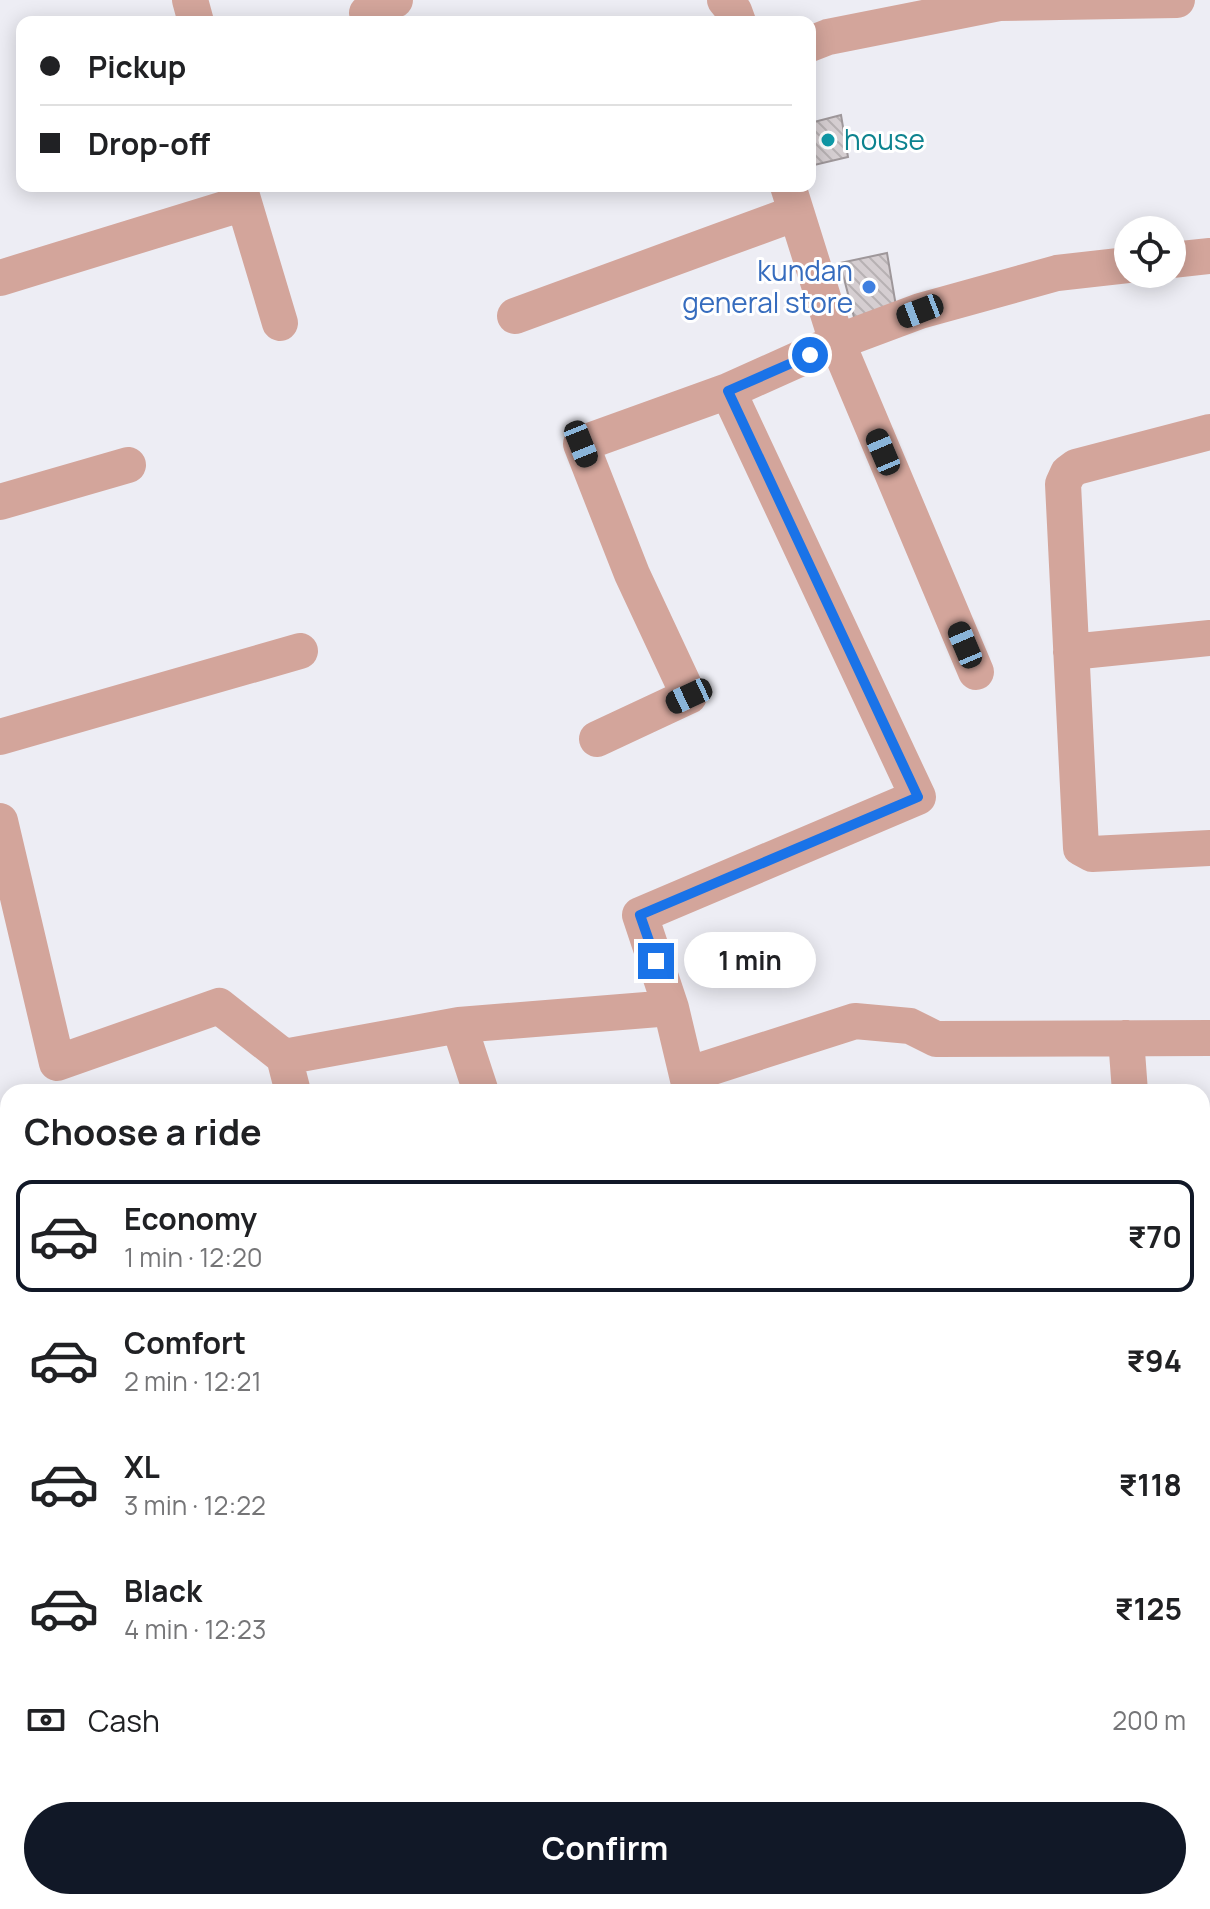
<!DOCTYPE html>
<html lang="en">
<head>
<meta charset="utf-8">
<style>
	:root { --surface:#fff; --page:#f2f2f2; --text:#202124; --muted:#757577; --line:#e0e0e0; --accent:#111827 }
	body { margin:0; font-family:Manrope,sans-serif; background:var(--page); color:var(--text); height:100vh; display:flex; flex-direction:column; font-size:30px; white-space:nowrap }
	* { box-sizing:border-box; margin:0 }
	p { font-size:26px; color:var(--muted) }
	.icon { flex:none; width:44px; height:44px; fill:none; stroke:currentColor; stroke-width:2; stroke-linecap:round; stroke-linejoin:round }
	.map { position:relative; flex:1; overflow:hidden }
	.side { position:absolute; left:0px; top:1084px; width:1210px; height:826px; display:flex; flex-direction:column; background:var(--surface); border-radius:24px 24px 0 0; box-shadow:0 4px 20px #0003 }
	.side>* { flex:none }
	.banner { position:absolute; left:16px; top:16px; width:800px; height:176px; border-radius:16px; box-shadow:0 4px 20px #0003; display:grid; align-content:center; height:176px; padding:0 24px; background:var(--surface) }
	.controls { position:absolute; left:1114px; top:216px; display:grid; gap:16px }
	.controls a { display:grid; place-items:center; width:72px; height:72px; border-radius:50%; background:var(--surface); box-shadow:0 4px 20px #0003; font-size:40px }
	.end { position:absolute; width:36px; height:36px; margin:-18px; border:10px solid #1a73e8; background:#fff; box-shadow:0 0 0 4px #fff }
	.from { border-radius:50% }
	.bubble { position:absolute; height:56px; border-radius:28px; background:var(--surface); box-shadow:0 4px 20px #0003; font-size:26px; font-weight:700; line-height:56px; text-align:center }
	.car { position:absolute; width:24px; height:48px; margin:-24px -12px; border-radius:10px; box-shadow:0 0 6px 2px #0007; background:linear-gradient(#222 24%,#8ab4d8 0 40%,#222 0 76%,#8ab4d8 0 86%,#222 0) }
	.banner b { display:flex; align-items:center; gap:28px; height:76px; font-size:30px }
	.banner b+b { border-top:2px solid var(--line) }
	.banner i { width:20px; height:20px; background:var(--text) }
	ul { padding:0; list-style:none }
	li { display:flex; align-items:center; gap:24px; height:112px; margin:0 16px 12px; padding:0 8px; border:4px solid transparent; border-radius:16px }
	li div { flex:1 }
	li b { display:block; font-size:30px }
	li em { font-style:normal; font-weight:700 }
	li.selected { border-color:var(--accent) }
	li>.icon { width:72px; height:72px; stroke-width:1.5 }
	h2 { padding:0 24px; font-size:36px; line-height:96px }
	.pay { display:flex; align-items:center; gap:20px; height:88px; padding:0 24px; font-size:30px }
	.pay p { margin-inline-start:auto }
	.cta { display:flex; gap:16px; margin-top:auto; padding:16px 24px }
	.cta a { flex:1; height:92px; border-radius:48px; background:var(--accent); color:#fff; font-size:32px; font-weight:700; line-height:92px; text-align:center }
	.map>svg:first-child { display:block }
	.building { fill:url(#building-back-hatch); stroke:#9e979a; stroke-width:2 }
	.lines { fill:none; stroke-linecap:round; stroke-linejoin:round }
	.minor { stroke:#d3a59b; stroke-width:36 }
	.route { stroke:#1a73e8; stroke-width:10 }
	.culture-dot { fill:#0f9aa8; stroke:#fff; stroke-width:3 }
	.shop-dot { fill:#3f7fe0; stroke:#fff; stroke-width:3 }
	.labels { text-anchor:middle; stroke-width:6; stroke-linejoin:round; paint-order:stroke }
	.culture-label { font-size:28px; fill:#0d838f; stroke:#fff; text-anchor:start }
	.shop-label { font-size:28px; fill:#366cbe; stroke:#fff; text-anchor:end }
</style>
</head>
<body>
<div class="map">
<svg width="1210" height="1909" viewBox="0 0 1210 1909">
	<defs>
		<pattern id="building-back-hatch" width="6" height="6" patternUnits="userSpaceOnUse" patternTransform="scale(2)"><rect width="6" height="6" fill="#d5ced1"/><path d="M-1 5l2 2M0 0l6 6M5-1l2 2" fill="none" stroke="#b7b1b3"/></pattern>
	</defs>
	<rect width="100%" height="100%" fill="#ededf4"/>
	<path class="building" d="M841,115l7,42 -38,9v-43z
		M887,253l10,59 -42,9 -15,-58z"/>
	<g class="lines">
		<path class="minor" d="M190,0l6,22
			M725,0l9,11 4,11
			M367,13l28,-13
			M810,44l18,-7 171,-34 178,-3
			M239,186l41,137
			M788,186l49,156 139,330
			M1172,260l38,-4
			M0,278l244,-75
			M515,316l281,-103
			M1210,432l-134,35 -8,6 -5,11 18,364 11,6 118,-6
			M0,502l128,-37
			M1071,652l139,-14
			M0,737l300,-86
			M597,739l92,-43 -57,-122 -51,-130 147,-53 109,-49 83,-31 137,-38 71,-8
			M0,821l57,242 162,-57 65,51 9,35
			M459,1025l22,67
			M1126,1038l4,54
			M284,1057l175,-32 212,-17
			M687,1075l168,-54 55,5 26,13 274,-1
			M691,1092l-20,-84 -31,-93 278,-118 -190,-406
			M0,1248l8,-3
			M0,1360l8,-2
			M0,1471l8,-3
			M1202,1519h8
			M0,1589l8,-4
			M0,1730l8,-3
			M197,1902l3,7
			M567,1902l1,7
			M686,1902l3,7
			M837,1902l2,7"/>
	</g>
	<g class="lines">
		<path class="route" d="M656,961l-16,-46 278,-118 -190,-406 82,-36"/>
	</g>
	<circle class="culture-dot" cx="828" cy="140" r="8"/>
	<circle class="shop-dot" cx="869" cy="287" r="8"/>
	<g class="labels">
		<g class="culture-label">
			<text x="844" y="150">house</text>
		</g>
		<g class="shop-label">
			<text x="853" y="281">kundan<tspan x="853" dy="32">general store</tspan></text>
		</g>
	</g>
</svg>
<div class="controls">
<a><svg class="icon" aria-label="locate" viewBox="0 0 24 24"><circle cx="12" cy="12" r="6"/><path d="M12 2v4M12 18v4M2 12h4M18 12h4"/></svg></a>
</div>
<i class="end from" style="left:810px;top:355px"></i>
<i class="end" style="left:656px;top:961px"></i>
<div class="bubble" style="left:684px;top:932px;width:132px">1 min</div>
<i class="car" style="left:920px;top:311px;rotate:249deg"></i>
<i class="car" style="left:581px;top:444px;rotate:158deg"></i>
<i class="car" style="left:883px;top:452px;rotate:337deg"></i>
<i class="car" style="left:965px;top:645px;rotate:337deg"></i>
<i class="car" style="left:689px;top:696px;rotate:245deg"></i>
<div class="banner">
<b><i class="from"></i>Pickup</b>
<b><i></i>Drop-off</b>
</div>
<section class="side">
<h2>Choose a ride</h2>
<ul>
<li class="selected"><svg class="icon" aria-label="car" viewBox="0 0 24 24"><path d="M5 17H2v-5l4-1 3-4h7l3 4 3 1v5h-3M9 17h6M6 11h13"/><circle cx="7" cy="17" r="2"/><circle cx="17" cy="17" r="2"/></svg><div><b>Economy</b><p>1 min · 12:20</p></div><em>₹70</em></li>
<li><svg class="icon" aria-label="car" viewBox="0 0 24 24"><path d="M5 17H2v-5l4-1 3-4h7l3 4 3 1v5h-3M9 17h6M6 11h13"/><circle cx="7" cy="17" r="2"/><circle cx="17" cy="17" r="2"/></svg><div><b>Comfort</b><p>2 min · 12:21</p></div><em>₹94</em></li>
<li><svg class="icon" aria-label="car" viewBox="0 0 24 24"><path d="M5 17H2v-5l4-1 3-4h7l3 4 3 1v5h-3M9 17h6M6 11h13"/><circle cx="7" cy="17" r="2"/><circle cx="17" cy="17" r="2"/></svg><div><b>XL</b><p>3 min · 12:22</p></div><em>₹118</em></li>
<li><svg class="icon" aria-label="car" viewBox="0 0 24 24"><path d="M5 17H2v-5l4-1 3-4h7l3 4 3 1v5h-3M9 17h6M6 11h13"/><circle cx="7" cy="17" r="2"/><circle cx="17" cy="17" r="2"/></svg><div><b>Black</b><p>4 min · 12:23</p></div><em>₹125</em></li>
</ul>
<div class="pay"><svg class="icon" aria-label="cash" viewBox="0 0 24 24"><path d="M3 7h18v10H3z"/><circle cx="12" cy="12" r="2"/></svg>Cash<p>200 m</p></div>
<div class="cta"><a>Confirm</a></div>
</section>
</div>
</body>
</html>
